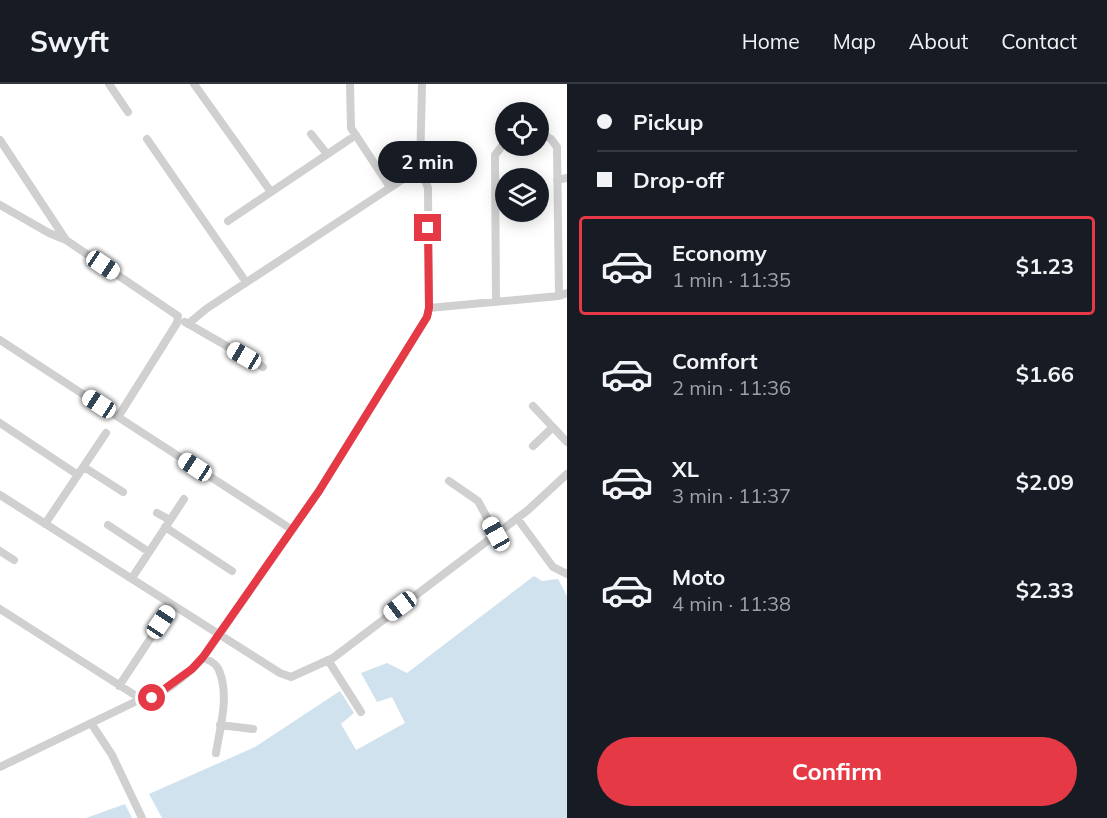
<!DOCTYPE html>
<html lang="en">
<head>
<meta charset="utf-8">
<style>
	:root { --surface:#171b24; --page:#242831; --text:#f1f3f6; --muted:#9ea1a6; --line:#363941; --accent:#e63946 }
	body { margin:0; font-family:Mulish,sans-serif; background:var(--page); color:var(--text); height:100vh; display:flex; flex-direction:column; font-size:22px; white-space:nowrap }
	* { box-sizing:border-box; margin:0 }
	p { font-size:20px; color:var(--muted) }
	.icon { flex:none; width:33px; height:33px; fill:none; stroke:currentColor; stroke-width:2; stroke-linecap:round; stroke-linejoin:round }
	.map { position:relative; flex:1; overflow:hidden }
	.side { display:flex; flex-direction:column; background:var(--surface); width:540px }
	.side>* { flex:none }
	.hud { display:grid; align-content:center; height:132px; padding:0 30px; background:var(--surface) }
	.controls { position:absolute; left:495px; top:18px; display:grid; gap:12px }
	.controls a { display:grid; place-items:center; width:54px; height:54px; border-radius:50%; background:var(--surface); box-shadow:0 3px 15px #0003; font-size:30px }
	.end { position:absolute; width:27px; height:27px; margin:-14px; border:8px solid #e63946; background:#fff; box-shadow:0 0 0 3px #fff }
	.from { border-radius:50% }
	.bubble { position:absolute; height:42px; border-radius:21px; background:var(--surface); box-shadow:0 3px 15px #0003; font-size:20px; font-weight:700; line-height:42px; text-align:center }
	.car { position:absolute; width:18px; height:36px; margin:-18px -9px; border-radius:8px; box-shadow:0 0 4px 2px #0007; background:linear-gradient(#fff 24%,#345 0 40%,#fff 0 76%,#345 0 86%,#fff 0) }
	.hud b { display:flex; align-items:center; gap:21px; height:57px; font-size:22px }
	.hud b+b { border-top:2px solid var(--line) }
	.hud i { width:15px; height:15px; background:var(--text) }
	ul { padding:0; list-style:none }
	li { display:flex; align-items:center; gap:18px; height:99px; margin:0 12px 9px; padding:0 18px; border:3px solid transparent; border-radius:6px }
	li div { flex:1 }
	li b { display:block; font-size:22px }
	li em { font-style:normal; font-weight:700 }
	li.on { border-color:var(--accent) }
	li>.icon { width:54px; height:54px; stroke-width:1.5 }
	.button { display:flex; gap:12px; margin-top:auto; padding:12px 30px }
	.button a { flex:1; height:69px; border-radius:36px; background:var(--accent); color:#fff; font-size:24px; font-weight:700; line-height:69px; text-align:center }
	header { display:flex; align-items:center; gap:36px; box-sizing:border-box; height:84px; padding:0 30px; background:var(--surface); border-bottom:2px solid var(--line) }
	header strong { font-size:28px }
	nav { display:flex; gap:33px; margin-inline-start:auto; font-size:21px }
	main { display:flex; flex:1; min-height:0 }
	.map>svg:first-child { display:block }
	.water { fill:#cfe2ee }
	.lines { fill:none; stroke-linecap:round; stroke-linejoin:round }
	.minor { stroke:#d0d0d0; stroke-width:8 }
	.route { stroke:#e63946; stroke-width:8 }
</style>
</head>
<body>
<header>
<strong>Swyft</strong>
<nav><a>Home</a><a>Map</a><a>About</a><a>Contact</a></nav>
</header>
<main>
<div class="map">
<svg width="567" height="734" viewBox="0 0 567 734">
	<rect width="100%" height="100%" fill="#fff"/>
	<path class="water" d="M534,492l8,5 16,-2 9,17v222h-405l-13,-24 106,-47 85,-56 14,22 -13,11 15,26 49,-27 -13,-26 -15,5 -16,-29 26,-10 20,10z
		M125,720l7,14h-46z"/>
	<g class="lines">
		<path class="minor" d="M109,0l19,28
			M194,0l77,108
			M350,0l1,44 39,59
			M538,48l13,7 6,8 2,149
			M311,50l16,20
			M147,55l99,143
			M0,56l66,100 112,76 -1,7 -59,94 173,112
			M557,96l10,-2
			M0,121l49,28 17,7
			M228,137l128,-86
			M496,218l-1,-147 11,-14
			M429,224l130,-12 8,-3
			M185,238l78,45
			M188,240l18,-15 214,-141
			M0,256l118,77
			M533,322l34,36
			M0,339l78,52
			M533,362l20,-19
			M84,383l39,25
			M449,397l29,20 18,33
			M0,411l280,178 11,4 42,-19 195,-148 39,-36
			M157,429l13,7
			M517,434l36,49 14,7
			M45,440l61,-91
			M108,441l41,27
			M165,443l67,44
			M0,467l14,9
			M132,494l52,-79
			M0,525l141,90c18,1 50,-28 62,-41l116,-167 108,-174 2,-9 -1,-120 -8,-20 2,-84
			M203,574c7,2 15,7 17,15 9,24 0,55 -4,80
			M328,576l33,52
			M119,602l53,-80
			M91,639l21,32 30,63
			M220,641l33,4
			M0,683l141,-68"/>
	</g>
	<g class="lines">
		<path class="route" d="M152,614l40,-29 11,-12 116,-166 108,-174 2,-9 -1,-80"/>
	</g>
</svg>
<div class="controls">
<a><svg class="icon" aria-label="locate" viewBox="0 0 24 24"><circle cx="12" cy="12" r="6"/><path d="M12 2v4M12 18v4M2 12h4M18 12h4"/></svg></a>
<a><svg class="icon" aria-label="layers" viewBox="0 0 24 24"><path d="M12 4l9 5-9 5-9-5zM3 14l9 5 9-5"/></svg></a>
</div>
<i class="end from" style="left:152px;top:614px"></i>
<i class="end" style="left:428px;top:144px"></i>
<div class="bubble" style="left:378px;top:57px;width:99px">2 min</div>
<i class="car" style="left:103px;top:181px;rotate:124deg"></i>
<i class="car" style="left:244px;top:272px;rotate:300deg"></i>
<i class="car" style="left:99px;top:320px;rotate:303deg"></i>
<i class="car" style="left:195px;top:383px;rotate:303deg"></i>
<i class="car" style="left:496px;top:450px;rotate:331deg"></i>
<i class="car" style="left:400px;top:522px;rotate:233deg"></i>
<i class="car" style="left:161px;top:538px;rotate:34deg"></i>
</div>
<section class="side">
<div class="hud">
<b><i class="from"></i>Pickup</b>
<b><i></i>Drop-off</b>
</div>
<ul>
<li class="on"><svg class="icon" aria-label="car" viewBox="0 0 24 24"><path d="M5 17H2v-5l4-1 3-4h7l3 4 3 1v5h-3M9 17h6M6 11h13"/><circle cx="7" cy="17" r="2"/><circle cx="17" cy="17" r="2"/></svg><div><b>Economy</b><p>1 min · 11:35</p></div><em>$1.23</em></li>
<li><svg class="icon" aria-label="car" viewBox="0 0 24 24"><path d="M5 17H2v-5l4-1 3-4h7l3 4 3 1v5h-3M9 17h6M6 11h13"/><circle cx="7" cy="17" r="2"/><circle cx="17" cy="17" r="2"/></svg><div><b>Comfort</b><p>2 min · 11:36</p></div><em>$1.66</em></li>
<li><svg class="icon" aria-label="car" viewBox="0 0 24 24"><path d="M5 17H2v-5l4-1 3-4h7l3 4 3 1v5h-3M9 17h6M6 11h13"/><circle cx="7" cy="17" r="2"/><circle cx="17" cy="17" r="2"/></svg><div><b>XL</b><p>3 min · 11:37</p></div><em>$2.09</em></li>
<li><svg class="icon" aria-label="car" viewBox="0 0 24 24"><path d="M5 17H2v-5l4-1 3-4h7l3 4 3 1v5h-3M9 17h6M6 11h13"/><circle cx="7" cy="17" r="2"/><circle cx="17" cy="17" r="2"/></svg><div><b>Moto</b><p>4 min · 11:38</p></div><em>$2.33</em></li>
</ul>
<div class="button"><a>Confirm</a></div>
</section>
</main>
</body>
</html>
